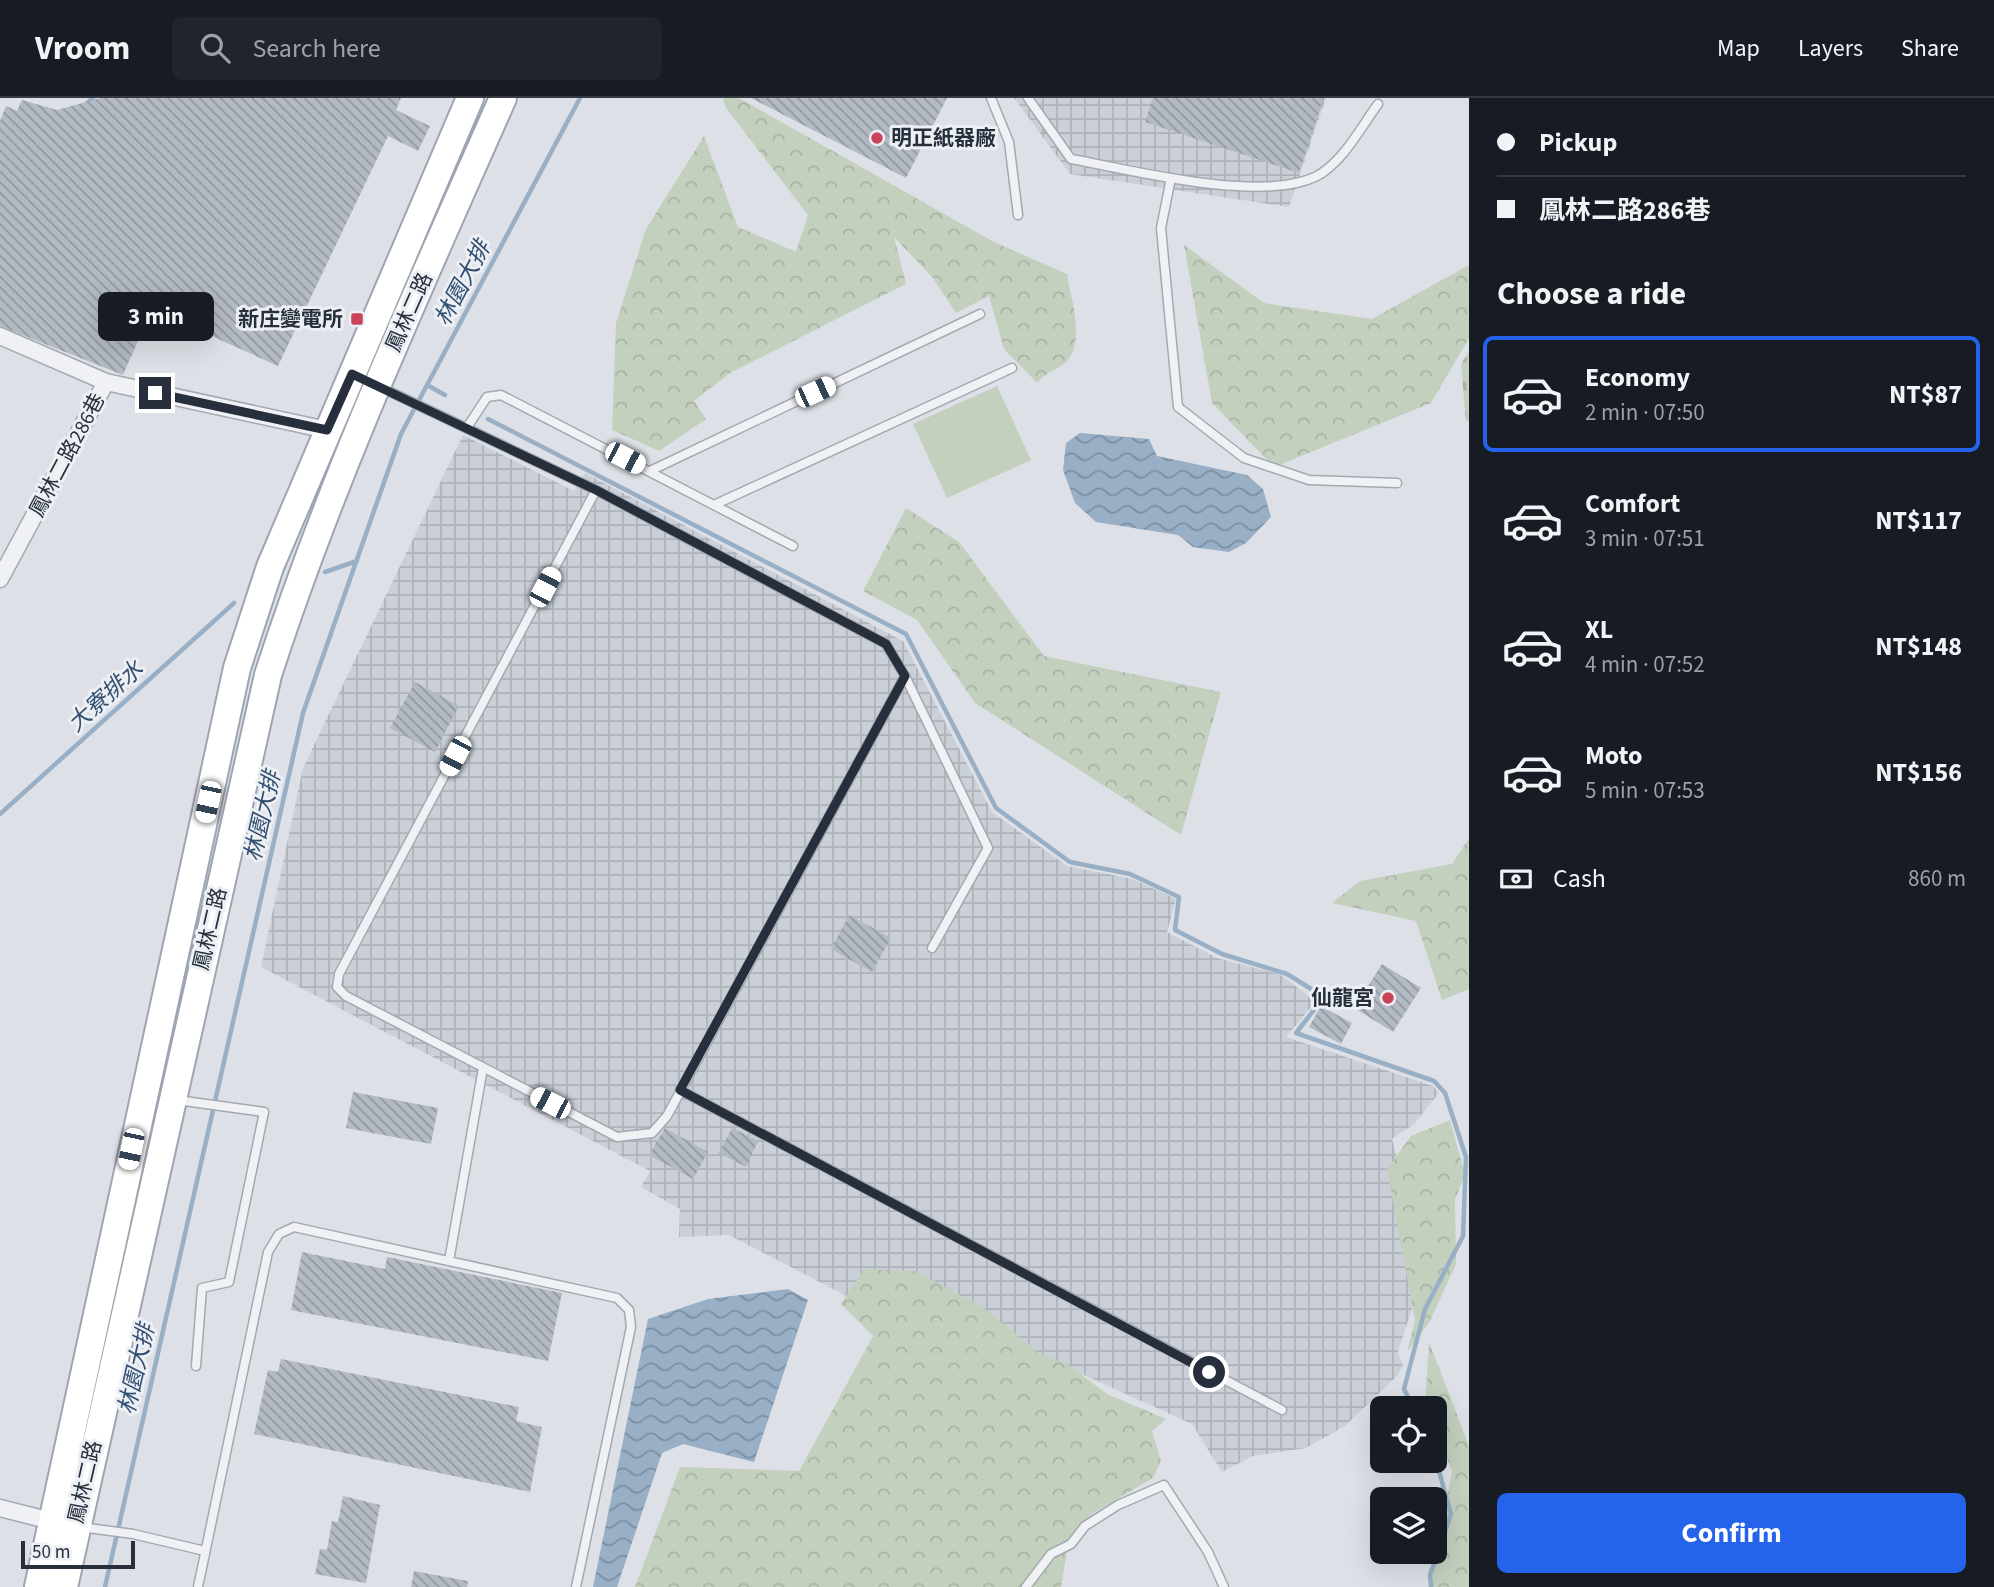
<!DOCTYPE html>
<html lang="en">
<head>
<meta charset="utf-8">
<style>
	:root { --surface:#171b24; --page:#20242c; --text:#f1f3f6; --muted:#9ea1a6; --line:#363941; --accent:#2563eb }
	body { margin:0; font-family:"Source Sans 3","Noto Sans TC",sans-serif; background:var(--page); color:var(--text); height:100vh; display:flex; flex-direction:column; font-size:26px; white-space:nowrap }
	* { box-sizing:border-box; margin:0 }
	p { font-size:23px; color:var(--muted) }
	.icon { flex:none; width:38px; height:38px; fill:none; stroke:currentColor; stroke-width:2; stroke-linecap:round; stroke-linejoin:round }
	.map { position:relative; flex:1; overflow:hidden }
	.panel { display:flex; flex-direction:column; background:var(--surface); width:525px }
	.panel>* { flex:none }
	.hud { display:grid; align-content:center; height:154px; padding:0 28px; background:var(--surface) }
	.fabs { position:absolute; left:1370px; top:1298px; display:grid; gap:14px }
	.fabs a { display:grid; place-items:center; width:77px; height:77px; border-radius:10px; background:var(--surface); box-shadow:0 7px 28px #0002; font-size:35px }
	.scale { position:absolute; left:21px; bottom:18px; width:114px; box-sizing:border-box; padding-left:7px; border:4px solid #272f3d; border-top:0; font-size:19px; line-height:24px; white-space:nowrap; color:#272f3d; -webkit-text-stroke:5px #ecf0f4; paint-order:stroke }
	.end { position:absolute; width:32px; height:32px; margin:-16px; border:9px solid #272f3d; background:#fff; box-shadow:0 0 0 4px #fff }
	.from { border-radius:50% }
	.bubble { position:absolute; height:49px; border-radius:10px; background:var(--surface); box-shadow:0 7px 28px #0002; font-size:23px; font-weight:700; line-height:49px; text-align:center }
	.car { position:absolute; width:21px; height:42px; margin:-21px -10px; border-radius:9px; box-shadow:0 0 5px 2px #0007; background:linear-gradient(#fff 24%,#345 0 40%,#fff 0 76%,#345 0 86%,#fff 0) }
	.hud b { display:flex; align-items:center; gap:24px; height:66px; font-size:26px }
	.hud b+b { border-top:2px solid var(--line) }
	.hud i { width:18px; height:18px; background:var(--text) }
	ul { padding:0; list-style:none }
	li { display:flex; align-items:center; gap:21px; height:116px; margin:0 14px 10px; padding:0 14px; border:4px solid transparent; border-radius:10px }
	li div { flex:1 }
	li b { display:block; font-size:26px }
	li em { font-style:normal; font-weight:700 }
	li.current { border-color:var(--accent) }
	li>.icon { width:63px; height:63px; stroke-width:1.5 }
	h2 { padding:0 28px; font-size:32px; line-height:84px }
	.pay { display:flex; align-items:center; gap:18px; height:77px; padding:0 28px; font-size:26px }
	.pay p { margin-inline-start:auto }
	.action { display:flex; gap:14px; margin-top:auto; padding:14px 28px }
	.action a { flex:1; height:80px; border-radius:10px; background:var(--accent); color:#fff; font-size:28px; font-weight:700; line-height:80px; text-align:center }
	header { display:flex; align-items:center; gap:42px; box-sizing:border-box; height:98px; padding:0 35px; background:var(--surface); border-bottom:2px solid var(--line) }
	header strong { font-size:33px }
	nav { display:flex; gap:38px; margin-inline-start:auto; font-size:24px }
	.search { width:490px; height:63px; background:var(--page); display:flex; align-items:center; gap:18px; box-sizing:border-box; padding:0 24px; border-radius:10px; color:var(--muted); font-size:26px }
	main { display:flex; flex:1; min-height:0 }
	.map>svg:first-child { display:block }
	.industrial { fill:url(#industrial-grid) }
	.forest { fill:url(#forest-crowns) }
	.cemetery { fill:url(#cemetery-stones) }
	.garden { fill:#c3d0be }
	.water { fill:url(#water-waves) }
	.lines { fill:none; stroke-linecap:round; stroke-linejoin:round }
	.stream { stroke:#98afc6; stroke-width:4.5 }
	.building { fill:url(#building-back-hatch) }
	.service-casing { stroke:#a3a8b1; stroke-width:11 }
	.minor-casing { stroke:#a3a8b1; stroke-width:19 }
	.primary-casing { stroke:#9da5b2; stroke-width:30 }
	.service { stroke:#f0f1f5; stroke-width:8 }
	.minor { stroke:#f0f1f5; stroke-width:16 }
	.primary { stroke:#fff; stroke-width:26 }
	.route { stroke:#272f3d; stroke-width:9 }
	.poi-dot { fill:#cb4358; stroke:#ecf0f4; stroke-width:2.5 }
	.labels { text-anchor:middle; stroke-width:6; stroke-linejoin:round; paint-order:stroke }
	.poi-label { font-size:21px; font-weight:bold; fill:#272f3d; stroke:#ecf0f4; text-anchor:end }
	.street-label { font-size:21px; fill:#272f3d; stroke:#ecf0f4 }
	.water-label { font-size:23px; font-style:italic; fill:#324e70; stroke:#ecf0f4 }
</style>
</head>
<body>
<header>
<strong>Vroom</strong>
<div class="search"><svg class="icon" aria-label="search" viewBox="0 0 24 24"><circle cx="10" cy="10" r="6"/><path d="M15 15l6 6"/></svg>Search here</div>
<nav><a>Map</a><a>Layers</a><a>Share</a></nav>
</header>
<main>
<div class="map">
<svg width="1469" height="1489" viewBox="0 0 1469 1489">
	<defs>
		<pattern id="industrial-grid" width="8" height="8" patternUnits="userSpaceOnUse" patternTransform="scale(1.75)"><rect width="8" height="8" fill="#cbd0d8"/><path d="M0 4h8M4 0v8" fill="none" stroke="#aeb3ba"/></pattern>
		<pattern id="forest-crowns" width="20" height="18" patternUnits="userSpaceOnUse" patternTransform="scale(1.75)"><rect width="20" height="18" fill="#c3d0be"/><path d="M2 6a3 3 0 1 1 6 0M12 15a3 3 0 1 1 6 0" fill="none" stroke="#a8b3a4"/></pattern>
		<pattern id="cemetery-stones" width="16" height="16" patternUnits="userSpaceOnUse" patternTransform="scale(1.75)"><rect width="16" height="16" fill="#c3d0be"/><path d="M2 7V4a2 2 0 0 1 4 0v3zM10 15v-3a2 2 0 0 1 4 0v3z" fill="#a8b3a4"/></pattern>
		<pattern id="water-waves" width="16" height="10" patternUnits="userSpaceOnUse" patternTransform="scale(1.75)"><rect width="16" height="10" fill="#98afc6"/><path d="M0 5q4-4 8 0t8 0" fill="none" stroke="#7c8fa2"/></pattern>
		<pattern id="building-back-hatch" width="6" height="6" patternUnits="userSpaceOnUse" patternTransform="scale(1.75)"><rect width="6" height="6" fill="#b4bac3"/><path d="M-1 5l2 2M0 0l6 6M5-1l2 2" fill="none" stroke="#9298a0"/></pattern>
	</defs>
	<rect width="100%" height="100%" fill="#dde1e7"/>
	<path class="industrial" d="M1014,0h312l-37,109 -219,-33z
		M463,337l111,56 11,-18 318,168 89,171 75,54 66,13 43,20 -9,33 50,26 62,16 37,27 -30,36 147,49 6,7 -25,31 -22,15 28,111 -8,59 -14,42 5,15 -6,10 -52,50 -39,22 -53,8 -31,16 -30,-48 -108,-49 -14,10 -108,-29 -233,-121 -50,2 1,-28 -39,-22 9,-16 -389,-204 42,-199z"/>
	<path class="forest" d="M723,0h16l255,144 73,32c4,26 18,64 1,86 -7,9 -22,11 -31,23l-33,-34 -15,-53 -33,17 -23,-35 -39,-41 12,47 -176,89 -36,28 12,18 -47,32 -47,-21 4,-107 30,-94 58,-93 34,91 58,25 12,-37 -82,-107z
		M1184,147l80,58 108,16 97,-54v73l-38,65 -157,64 -62,-64z
		M906,410l53,34 85,114 177,36 -40,143 -206,-132 -58,-83 -54,-29z
		M1469,740v151l-27,11 -26,-79 -84,-18 28,-22 92,-17z
		M1450,1022l15,55 -10,24 1,65 -27,59 -22,29 8,-32 -28,-151 24,-33z
		M864,1171l52,2 66,36 58,46 30,13 37,28 59,25 -14,12 9,30 -8,17 -60,35 -24,25 -8,49h-426l45,-120 119,4 74,-135 -32,-32z
		M1429,1244l40,104v141h-39l22,-116 -17,-43v-19h-8l-2,-4z"/>
	<path class="cemetery" d="M1469,254v69l-3,1 -5,-58z"/>
	<path class="garden" d="M997,288l34,74 -84,38 -34,-74z"/>
	<path class="water" d="M1080,335l69,6 8,17 90,19 16,14 8,28 -25,26 -17,9 -36,-5 -15,-12 -82,-13 -21,-19 -12,-33 3,-27z
		M788,1191l20,11 -54,162 -71,-18 -21,9 -45,134h-24l55,-268 60,-20z"/>
	<g class="lines">
		<path class="stream" d="M85,7l8,-7
			M427,287l18,10
			M488,321l418,215 90,174 74,54 60,12 49,23 -4,33 47,24 65,20 37,23 -28,36 138,48 11,12 21,64 -3,79 -38,73 -21,80 10,20
			M325,474l32,-11
			M0,716l234,-211
			M105,1489l198,-874 98,-279 179,-336
			M1431,1489l-1,-12 21,-61 -16,-57"/>
	</g>
	<path class="building" d="M101,0h300l-5,12 34,16 -12,25 -30,-15 -110,230 -126,-57 -29,66 -123,-49v-205l6,-15 11,5 5,-11 35,10z
		M751,0h196l-41,80z
		M1153,0h171l-25,75 -154,-51z
		M415,584l44,24 -24,46 -45,-24z
		M849,817l42,23 -19,34 -41,-23z
		M1382,866l39,24 -28,44 -39,-24z
		M1321,908l31,17 -11,21 -32,-17z
		M353,994l85,16 -7,36 -85,-16z
		M665,1030l43,24 -15,27 -44,-24z
		M732,1030l26,13 -12,26 -27,-14z
		M302,1154l83,17 2,-12 175,36 -14,68 -257,-51z
		M281,1261l238,48 -3,14 26,6 -12,65 -276,-58 14,-64 10,2z
		M343,1398l37,9 -14,78 -51,-9 5,-25 7,1 5,-29 6,1z
		M414,1473l54,10 -1,6h-56z"/>
	<g class="lines">
		<defs>
			<path id="service" d="M991,0l18,44 9,73
				M1028,0l43,61c61,11 187,44 244,18 27,-13 46,-50 63,-73
				M1171,80l-10,50 17,179 66,51 65,22 88,3
				M355,277l241,115 290,154 19,32 83,172 -56,100
				M468,328l19,-29 14,-2 292,151
				M650,373l330,-157
				M596,392l-257,484 -2,13 9,9 271,141 35,-4 15,-17 238,-440
				M714,407l298,-137
				M680,992l602,320
				M177,1002l87,12 -35,170 -27,6 -6,78
				M449,1163l34,-193
				M81,1429l52,7 72,17
				M198,1489l70,-335 11,-18 15,-7 323,71 12,12 2,17 -55,260
				M1026,1489l25,-33 20,-10 14,-18 33,-21 46,-20 44,67 16,35"/>
			<path id="minor" d="M0,238l106,46
				M0,481l106,-197 221,48
				M0,1410l59,15"/>
			<path id="primary" d="M38,1489l199,-919 33,-101 200,-469
				M64,1489l204,-912c64,-198 151,-387 235,-577"/>
		</defs>
		<use href="#service" class="service-casing"/>
		<use href="#minor" class="minor-casing"/>
		<use href="#primary" class="primary-casing"/>
		<use href="#service" class="service"/>
		<use href="#minor" class="minor"/>
		<use href="#primary" class="primary"/>
	</g>
	<g class="lines">
		<path class="route" d="M155,295l172,37 25,-56 244,116 290,154 19,32 -225,414 529,282"/>
	</g>
	<g class="poi-dot">
		<circle cx="877" cy="40" r="7"/>
		<rect x="350" y="214" width="14" height="14" rx="3.5"/>
		<circle cx="1388" cy="900" r="7"/>
	</g>
	<g class="labels">
		<g class="poi-label">
			<text x="891" y="47" text-anchor="start">明正紙器廠</text>
			<text x="343" y="228">新庄變電所</text>
			<text x="1374" y="907">仙龍宮</text>
		</g>
		<g class="street-label">
			<text transform="translate(409 214) rotate(-66)" y="7">鳳林二路</text>
			<text transform="translate(67 357) rotate(-62)" y="7">鳳林二路286巷</text>
			<text transform="translate(210 831) rotate(-77)" y="7">鳳林二路</text>
			<text transform="translate(85 1384) rotate(-77)" y="7">鳳林二路</text>
		</g>
		<g class="water-label">
			<text transform="translate(462 185) rotate(-62)" y="8">林園大排</text>
			<text transform="translate(105 598) rotate(-42)" y="8">大寮排水</text>
			<text transform="translate(262 718) rotate(-77)" y="8">林園大排</text>
			<text transform="translate(136 1271) rotate(-77)" y="8">林園大排</text>
		</g>
	</g>
</svg>
<div class="fabs">
<a><svg class="icon" aria-label="locate" viewBox="0 0 24 24"><circle cx="12" cy="12" r="6"/><path d="M12 2v4M12 18v4M2 12h4M18 12h4"/></svg></a>
<a><svg class="icon" aria-label="layers" viewBox="0 0 24 24"><path d="M12 4l9 5-9 5-9-5zM3 14l9 5 9-5"/></svg></a>
</div>
<div class="scale">50 m</div>
<i class="end from" style="left:1209px;top:1274px"></i>
<i class="end" style="left:155px;top:295px"></i>
<div class="bubble" style="left:98px;top:194px;width:116px">3 min</div>
<i class="car" style="left:815px;top:294px;rotate:65deg"></i>
<i class="car" style="left:625px;top:360px;rotate:117deg"></i>
<i class="car" style="left:545px;top:489px;rotate:28deg"></i>
<i class="car" style="left:455px;top:658px;rotate:208deg"></i>
<i class="car" style="left:208px;top:704px;rotate:192deg"></i>
<i class="car" style="left:550px;top:1005px;rotate:297deg"></i>
<i class="car" style="left:131px;top:1051px;rotate:192deg"></i>
</div>
<section class="panel">
<div class="hud">
<b><i class="from"></i>Pickup</b>
<b><i></i>鳳林二路286巷</b>
</div>
<h2>Choose a ride</h2>
<ul>
<li class="current"><svg class="icon" aria-label="car" viewBox="0 0 24 24"><path d="M5 17H2v-5l4-1 3-4h7l3 4 3 1v5h-3M9 17h6M6 11h13"/><circle cx="7" cy="17" r="2"/><circle cx="17" cy="17" r="2"/></svg><div><b>Economy</b><p>2 min · 07:50</p></div><em>NT$87</em></li>
<li><svg class="icon" aria-label="car" viewBox="0 0 24 24"><path d="M5 17H2v-5l4-1 3-4h7l3 4 3 1v5h-3M9 17h6M6 11h13"/><circle cx="7" cy="17" r="2"/><circle cx="17" cy="17" r="2"/></svg><div><b>Comfort</b><p>3 min · 07:51</p></div><em>NT$117</em></li>
<li><svg class="icon" aria-label="car" viewBox="0 0 24 24"><path d="M5 17H2v-5l4-1 3-4h7l3 4 3 1v5h-3M9 17h6M6 11h13"/><circle cx="7" cy="17" r="2"/><circle cx="17" cy="17" r="2"/></svg><div><b>XL</b><p>4 min · 07:52</p></div><em>NT$148</em></li>
<li><svg class="icon" aria-label="car" viewBox="0 0 24 24"><path d="M5 17H2v-5l4-1 3-4h7l3 4 3 1v5h-3M9 17h6M6 11h13"/><circle cx="7" cy="17" r="2"/><circle cx="17" cy="17" r="2"/></svg><div><b>Moto</b><p>5 min · 07:53</p></div><em>NT$156</em></li>
</ul>
<div class="pay"><svg class="icon" aria-label="cash" viewBox="0 0 24 24"><path d="M3 7h18v10H3z"/><circle cx="12" cy="12" r="2"/></svg>Cash<p>860 m</p></div>
<div class="action"><a>Confirm</a></div>
</section>
</main>
</body>
</html>
